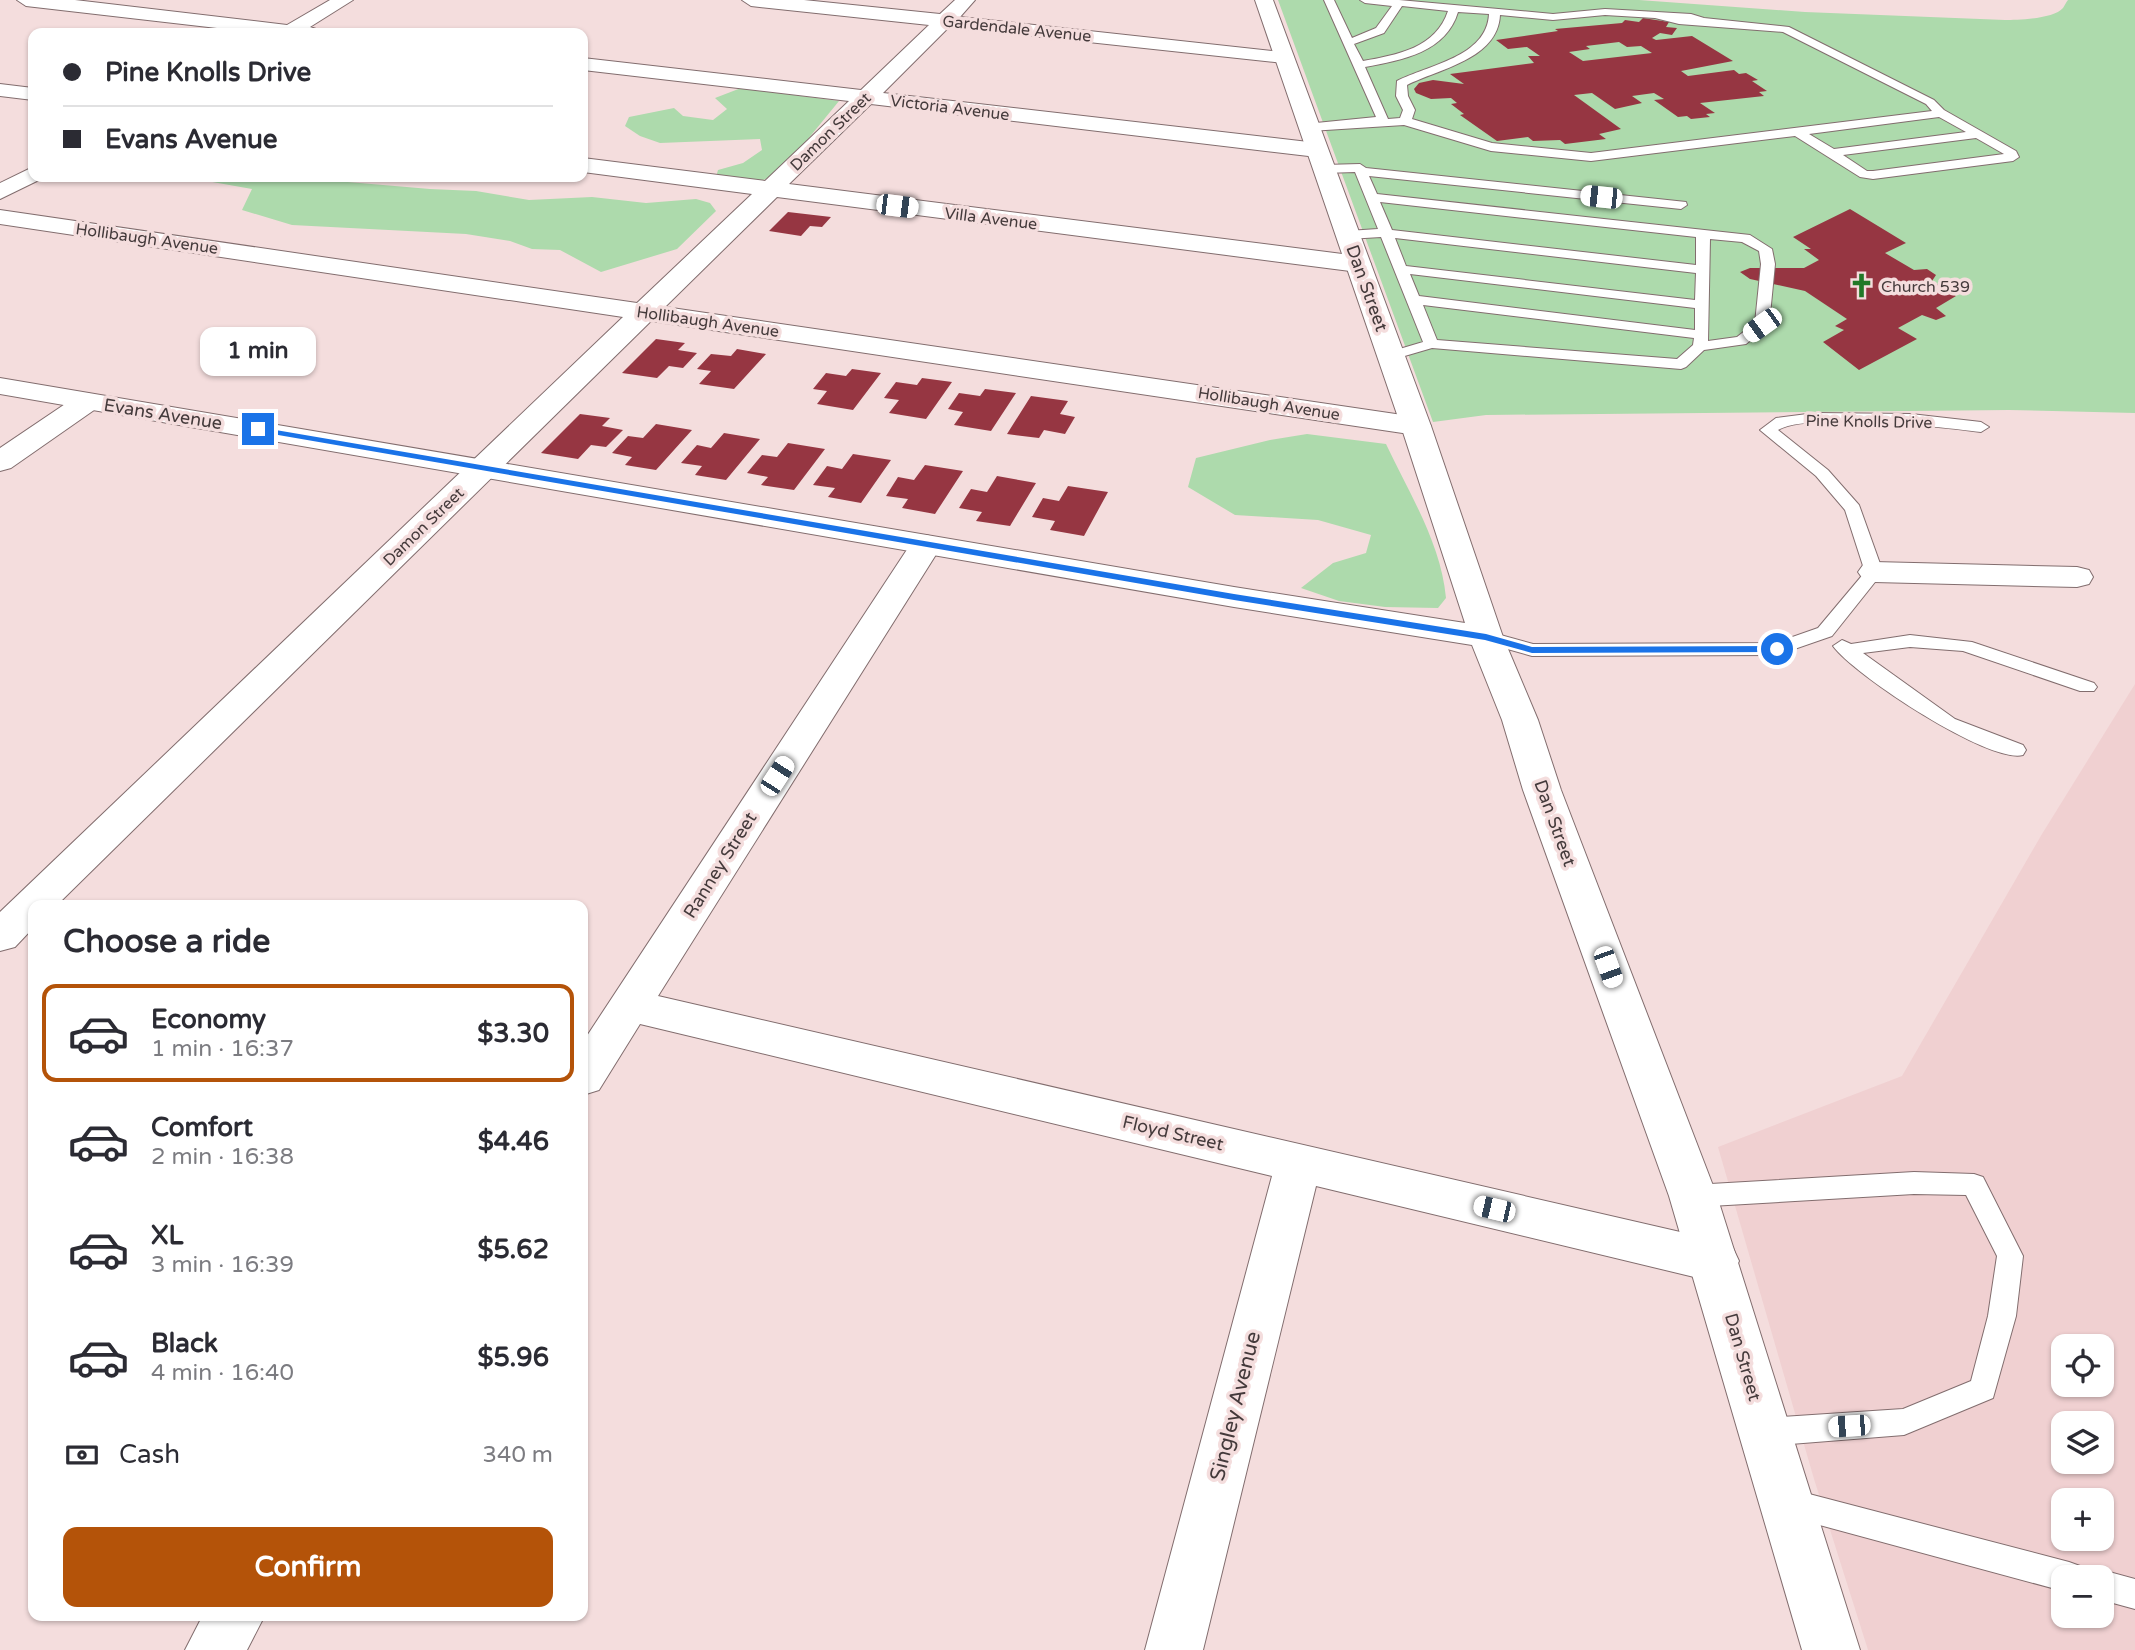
<!DOCTYPE html>
<html lang="en">
<head>
<meta charset="utf-8">
<style>
	:root { --surface:#fff; --page:#f2f2f3; --text:#2b2b33; --muted:#7c7c81; --line:#e1e1e2; --accent:#b45309 }
	body { margin:0; font-family:"Varela Round",sans-serif; background:var(--page); color:var(--text); height:100vh; display:flex; flex-direction:column; font-size:26px; white-space:nowrap }
	* { box-sizing:border-box; margin:0 }
	p { font-size:23px; color:var(--muted) }
	.icon { flex:none; width:38px; height:38px; fill:none; stroke:currentColor; stroke-width:2; stroke-linecap:round; stroke-linejoin:round }
	.map { position:relative; flex:1; overflow:hidden }
	.side { position:absolute; left:28px; top:900px; width:560px; height:721px; display:flex; flex-direction:column; background:var(--surface); border-radius:14px; box-shadow:0 2px 5px #0004 }
	.side>* { flex:none }
	.guide { position:absolute; left:28px; top:28px; width:560px; height:154px; border-radius:14px; box-shadow:0 2px 5px #0004; display:grid; align-content:center; height:154px; padding:0 35px; background:var(--surface) }
	.tools { position:absolute; left:2051px; top:1334px; display:grid; gap:14px }
	.tools a { display:grid; place-items:center; width:63px; height:63px; border-radius:14px; background:var(--surface); box-shadow:0 2px 5px #0004; font-size:35px }
	.end { position:absolute; width:32px; height:32px; margin:-16px; border:9px solid #1a73e8; background:#fff; box-shadow:0 0 0 4px #fff }
	.from { border-radius:50% }
	.bubble { position:absolute; height:49px; border-radius:14px; background:var(--surface); box-shadow:0 2px 5px #0004; font-size:23px; font-weight:800; line-height:49px; text-align:center }
	.car { position:absolute; width:21px; height:42px; margin:-21px -10px; border-radius:9px; box-shadow:0 0 5px 2px #0007; background:linear-gradient(#fff 24%,#345 0 40%,#fff 0 76%,#345 0 86%,#fff 0) }
	.guide b { display:flex; align-items:center; gap:24px; height:66px; font-size:26px }
	.guide b+b { border-top:2px solid var(--line) }
	.guide i { width:18px; height:18px; background:var(--text) }
	ul { padding:0; list-style:none }
	li { display:flex; align-items:center; gap:21px; height:98px; margin:0 14px 10px; padding:0 21px; border:4px solid transparent; border-radius:14px }
	li div { flex:1 }
	li b { display:block; font-size:26px }
	li em { font-style:normal; font-weight:800 }
	li.active { border-color:var(--accent) }
	li>.icon { width:63px; height:63px; stroke-width:1.5 }
	h2 { padding:0 35px; font-size:32px; line-height:84px }
	.pay { display:flex; align-items:center; gap:18px; height:77px; padding:0 35px; font-size:26px }
	.pay p { margin-inline-start:auto }
	.button { display:flex; gap:14px; margin-top:auto; padding:14px 35px }
	.button a { flex:1; height:80px; border-radius:14px; background:var(--accent); color:#fff; font-size:28px; font-weight:800; line-height:80px; text-align:center }
	.map>svg:first-child { display:block }
	.built { fill:#f0d0d1; fill-rule:evenodd }
	.green { fill:#addaac }
	.building { fill:#963642; fill-rule:evenodd }
	.lines { fill:none; stroke-linecap:round; stroke-linejoin:round }
	.service-casing { stroke:#826d6e; stroke-width:2 }
	.minor-casing { stroke:#826d6e; stroke-width:2 }
	.tertiary-casing { stroke:#826d6e; stroke-width:2 }
	.service { fill:#fff; fill-rule:evenodd }
	.minor { fill:#fff; fill-rule:evenodd }
	.tertiary { fill:#fff; fill-rule:evenodd }
	.route { fill:#1a73e8 }
	.labels { text-anchor:middle; stroke-width:7; stroke-linejoin:round; paint-order:stroke }
	.far-street-label { font-size:16px; fill:#443a3b; stroke:#f4dddd }
	.far-poi-label { font-size:16px; fill:#443a3b; stroke:#f4dddd; text-anchor:start }
	.street-label { font-size:18px; fill:#443a3b; stroke:#f4dddd }
	.near-street-label { font-size:21px; fill:#443a3b; stroke:#f4dddd }
</style>
</head>
<body>
<div class="map">
<svg width="2135" height="1650" viewBox="0 0 2135 1650">
	<rect width="100%" height="100%" fill="#f4dddd"/>
	<path class="built" d="M2135,684v966h-267l-54,-171 -96,-332 184,-71 140,-242zM2063,1346h39v38h-39zM2063,1423h39v38h-39zM2063,1500h39v38h-39zM2063,1577h39v38h-39z"/>
	<path class="green" d="M1278,0h361l166,12 200,8c12,0 49,-1 58,-12 2,-3 3,-6 5,-8h67v413l-126,-3 -523,5 -53,7z
		M741,88l98,13 -53,65 -16,11 -16,7 -38,-7 2,-7 25,-7 19,-13 -2,-11 -100,4 -20,-7 -15,-10 4,-9 45,-9 9,8 30,4 14,-11 -12,-11z
		M208,177h111l17,4 94,8 46,2 53,9 63,-3 54,6 50,-4 14,4 6,8 -39,38 -76,23 -41,-22 -28,-1 -22,-8 -44,-7 -174,-9 -50,-15 10,-21 -51,-9z
		M1307,434l79,10c23,49 55,99 60,154l-8,10 -53,-1 -46,-6 -38,-13 32,-25 33,-10 5,-18 -53,-15 -83,-5 -47,-28 8,-29 74,-18z"/>
	<path class="building" d="M1643,18l26,4 -3,5 11,1 -5,7 -12,-2 -8,5 4,2 36,-4 41,25 -52,10 7,5 46,-6 5,4 7,-1 12,7 -6,1 15,10 -8,1 5,4 -64,7 15,10 -9,1 4,3 -19,2 -4,-3 -9,1 -24,-17 10,-1 -10,-6 -22,3 10,7 -27,6 -23,-16 -18,2 47,34 -22,5 7,5 -41,5 -5,-4 -27,1 -5,-4 -31,4 -37,-26 4,-1 -13,-10 6,-1 -6,-5 -20,1 -15,-6 -2,-4 5,-6 14,-3 31,4 -14,-10 84,-11 -6,-7h12l-13,-9 -19,2 -12,-9 62,-9 -3,-2 67,-6 3,-3 14,2zM1619,42l8,5 14,-1 11,7 -69,8 -14,-9 21,-3 -4,-3z
		M1850,209l56,34 -21,10 29,17 13,-1 9,6 -4,6 24,15 -20,12 10,8 -10,4 -14,-5 -24,13 19,11 -58,31 -36,-28 21,-12 -9,-4 12,-7 -42,-28 -55,-12 -10,-7 10,-4h54l15,-8 -15,-11h7l-18,-12z
		M788,212l43,5 -9,10 -12,-1 -9,10 -32,-5z
		M656,339l29,4 -7,7 19,3 -14,15 -14,-2 -12,12 -35,-5z
		M737,349l29,5 -32,35 -35,-5 12,-13 -14,-2 14,-15 20,2z
		M852,369l29,4 -28,37 -36,-6 10,-13 -14,-2 13,-16 20,3z
		M922,378l30,4 -26,37 -37,-6 10,-13 -15,-2 12,-16 21,3z
		M985,389l31,4 -25,38 -37,-6 9,-13 -15,-3 11,-16 21,3z
		M1031,396l37,5 -8,13 15,3 -10,17 -21,-4 -5,8 -32,-4z
		M580,414l30,4 -8,8 21,4 -17,17 -15,-2 -13,14 -37,-6z
		M656,424l36,6 -36,40 -31,-5 7,-8 -20,-4 16,-17 15,2z
		M724,433l36,6 -34,41 -31,-5 7,-9 -21,-3 16,-18 14,3z
		M788,443l37,6 -31,41 -33,-5 7,-8 -21,-4 15,-18 15,2z
		M853,454l38,6 -30,43 -33,-6 7,-9 -22,-3 14,-19 15,3z
		M925,465l38,6 -28,43 -33,-6 6,-9 -22,-3 12,-19 16,3z
		M997,476l39,7 -26,43 -34,-5 6,-9 -23,-4 12,-19 16,3z
		M1068,486l40,6 -24,44 -34,-6 5,-9 -23,-4 11,-19 16,3z"/>
	<g class="lines">
		<defs>
			<path id="service" d="M1324,0h10l18,38 24,-10 16,-22 -27,-3 -5,-3h39l154,14 52,-5 86,5 13,4 85,9 145,73 10,10 72,41 3,6 -6,4 -140,18 -13,-2 -65,-41 -204,25 -100,-10 -87,-26 -94,6 -4,-1v-6l70,-7zM1402,6l46,5c-12,37 -51,44 -85,50l-9,-17 30,-11zM1458,12l31,2c-2,43 -61,51 -92,67l-1,15 7,14 -3,8 -12,1 -23,-52c38,-7 81,-15 93,-55zM1500,15l53,5 52,-5 50,3 24,6 104,8 143,72 6,7 -341,42 -99,-10 -80,-24 3,-9 -7,-14 -1,-11c32,-16 91,-26 93,-70zM1939,117l27,15 -132,17 -25,-15zM1976,138l28,16 -131,17h-6l-24,-16z
				M1360,164l6,4 320,34 1,3 -6,4 -312,-33 8,18 373,41 22,14 3,15 -6,61 -23,19 -42,6 -18,17 -5,2 -249,-21 -41,12 -5,-1 -2,-3 2,-3 37,-11 -42,-105 -33,2 -7,-4 7,-4 30,-2 -23,-57 -31,1 -6,-4 6,-4zM1380,202l316,35v28l-304,-35zM1395,238l301,35 -1,27 -289,-34zM1710,239l32,3 17,9 2,13 -6,59 -18,14 -29,4zM1410,274l285,34v22l-276,-34zM1423,305l271,33 -1,7 -16,14 -240,-19z
				M1815,413l96,1 70,8 8,5 -8,5c-38,-5 -174,-20 -203,-2l50,40 31,35 24,67 -51,64 -55,19 -245,1 -53,-15 -2,-4 9,-6 47,13 242,-1 43,-15 47,-56 -20,-62 -29,-34 -56,-46 16,-12z
				M1910,635l62,7 122,41 3,4 -3,4h-14l-117,-40 -53,-4 -47,6 92,66 68,26 3,5 -3,5c-34,9 -169,-80 -190,-109l9,-6 9,4z
				M1914,1172l60,2 9,3 40,79 -7,60 -23,82 -89,37 -138,11 -10,-4 -4,-10 4,-10 10,-4 137,-9 68,-28 17,-65 9,-60 -31,-61 -52,-1 -221,13 -9,-3 -4,-8 4,-8 9,-3z
				M1790,1489l279,73 11,4 4,11h-21v14l-273,-74 -11,-4 -4,-10 4,-10z
				M2102,1570l33,9v30l-33,-9v-23h-12z"/>
			<path id="minor" d="M17,0h58l212,25 43,-25h23l-43,27 6,2 3,4h-58l-235,-27z
				M742,0h62l136,14 15,-14h20l-15,17 331,36 3,4 -3,4 -7,2 -335,-36 -66,66 434,50 8,2 3,5 -3,5 -8,2 -446,-53 -82,80 569,72 9,3 4,5 -4,5 -9,3 -581,-75 -112,110 751,110 10,3 5,6 -5,6 -10,3 -765,-114 -594,584h-24v23l-18,19 -15,4v-39l623,-595 -623,-93v-14l637,93 115,-109 -169,-22v-14l182,23 84,-80 -266,-31v-12l278,32 68,-65 -178,-19z
				M0,84l33,4v12l-33,-4z
				M33,167v10h10l-2,2 -41,20v-16z
				M87,393l10,3 4,6 -4,6 -86,60 -11,3v-23l77,-52z
				M926,535l11,3 5,7 -284,451 1057,244 17,6 7,15 -7,15 -17,6 -399,-96 -113,464h-58l127,-474 -632,-152 -41,66 -16,5v-53l327,-497 5,-7z
				M1874,562l203,5 12,3 4,7 -4,7 -12,3 -203,-5 -11,-3 -5,-7 5,-7z
				M203,1615h62l-18,35h-62z"/>
			<path id="tertiary" d="M1255,0h18l158,426 72,211 35,83 23,70 156,406 143,454h-58l-133,-454 -146,-406 -21,-70 -30,-75 -238,-38 -1234,-213v-16l1234,209 231,36 -64,-197z"/>
		</defs>
		<use href="#service" class="service-casing"/>
		<use href="#minor" class="minor-casing"/>
		<use href="#tertiary" class="tertiary-casing"/>
		<use href="#service" class="service"/>
		<use href="#minor" class="minor"/>
		<use href="#tertiary" class="tertiary"/>
	</g>
	<path class="route" d="M258,427l976,167 252,40 46,13 245,-1 5,3 -5,3 -245,1 -47,-13 -251,-40 -979,-169z"/>
	<defs>
		<symbol id="church-bare" viewBox="-9 -9 18 18"><path d="M-1.2-6h2.4v3.5h3.3v2.4h-3.3V6h-2.4V-.1h-3.3v-2.4h3.3Z" fill="#217927" stroke="#f4dddd" stroke-width="2.5" paint-order="stroke"/></symbol>
	</defs>
	<g fill-rule="evenodd">
		<use href="#church-bare" x="1844" y="268" width="35" height="35"/>
	</g>
	<g class="labels">
		<g class="far-street-label">
			<text transform="translate(1017 28) rotate(6)" y="6">Gardendale Avenue</text>
			<text transform="translate(950 107) rotate(7)" y="6">Victoria Avenue</text>
			<text transform="translate(830 131) rotate(-44)" y="6">Damon Street</text>
			<text transform="translate(991 218) rotate(7)" y="6">Villa Avenue</text>
			<text transform="translate(147 238) rotate(8)" y="6">Hollibaugh Avenue</text>
			<text transform="translate(708 321) rotate(8)" y="6">Hollibaugh Avenue</text>
			<text transform="translate(1269 403) rotate(9)" y="6">Hollibaugh Avenue</text>
			<text transform="translate(1869 421) rotate(1)" y="6">Pine Knolls Drive</text>
			<text transform="translate(423 526) rotate(-44)" y="6">Damon Street</text>
		</g>
		<g class="far-poi-label">
			<text x="1881" y="292">Church 539</text>
		</g>
		<g class="street-label">
			<text transform="translate(1367 288) rotate(70)" y="6">Dan Street</text>
			<text transform="translate(163 414) rotate(9)" y="6">Evans Avenue</text>
			<text transform="translate(1555 823) rotate(70)" y="6">Dan Street</text>
			<text transform="translate(720 865) rotate(-58)" y="6">Ranney Street</text>
			<text transform="translate(1173 1133) rotate(13)" y="6">Floyd Street</text>
			<text transform="translate(1743 1357) rotate(74)" y="6">Dan Street</text>
		</g>
		<g class="near-street-label">
			<text transform="translate(1235 1406) rotate(-76)" y="7">Singley Avenue</text>
		</g>
	</g>
</svg>
<div class="tools">
<a><svg class="icon" aria-label="locate" viewBox="0 0 24 24"><circle cx="12" cy="12" r="6"/><path d="M12 2v4M12 18v4M2 12h4M18 12h4"/></svg></a>
<a><svg class="icon" aria-label="layers" viewBox="0 0 24 24"><path d="M12 4l9 5-9 5-9-5zM3 14l9 5 9-5"/></svg></a>
<a>+</a>
<a>−</a>
</div>
<i class="end from" style="left:1777px;top:649px"></i>
<i class="end" style="left:258px;top:429px"></i>
<div class="bubble" style="left:200px;top:327px;width:116px">1 min</div>
<i class="car" style="left:1601px;top:197px;rotate:276deg"></i>
<i class="car" style="left:897px;top:206px;rotate:97deg"></i>
<i class="car" style="left:1762px;top:325px;rotate:234deg"></i>
<i class="car" style="left:777px;top:776px;rotate:33deg"></i>
<i class="car" style="left:1608px;top:967px;rotate:160deg"></i>
<i class="car" style="left:1494px;top:1209px;rotate:283deg"></i>
<i class="car" style="left:1849px;top:1426px;rotate:266deg"></i>
<div class="guide">
<b><i class="from"></i>Pine Knolls Drive</b>
<b><i></i>Evans Avenue</b>
</div>
<section class="side">
<h2>Choose a ride</h2>
<ul>
<li class="active"><svg class="icon" aria-label="car" viewBox="0 0 24 24"><path d="M5 17H2v-5l4-1 3-4h7l3 4 3 1v5h-3M9 17h6M6 11h13"/><circle cx="7" cy="17" r="2"/><circle cx="17" cy="17" r="2"/></svg><div><b>Economy</b><p>1 min · 16:37</p></div><em>$3.30</em></li>
<li><svg class="icon" aria-label="car" viewBox="0 0 24 24"><path d="M5 17H2v-5l4-1 3-4h7l3 4 3 1v5h-3M9 17h6M6 11h13"/><circle cx="7" cy="17" r="2"/><circle cx="17" cy="17" r="2"/></svg><div><b>Comfort</b><p>2 min · 16:38</p></div><em>$4.46</em></li>
<li><svg class="icon" aria-label="car" viewBox="0 0 24 24"><path d="M5 17H2v-5l4-1 3-4h7l3 4 3 1v5h-3M9 17h6M6 11h13"/><circle cx="7" cy="17" r="2"/><circle cx="17" cy="17" r="2"/></svg><div><b>XL</b><p>3 min · 16:39</p></div><em>$5.62</em></li>
<li><svg class="icon" aria-label="car" viewBox="0 0 24 24"><path d="M5 17H2v-5l4-1 3-4h7l3 4 3 1v5h-3M9 17h6M6 11h13"/><circle cx="7" cy="17" r="2"/><circle cx="17" cy="17" r="2"/></svg><div><b>Black</b><p>4 min · 16:40</p></div><em>$5.96</em></li>
</ul>
<div class="pay"><svg class="icon" aria-label="cash" viewBox="0 0 24 24"><path d="M3 7h18v10H3z"/><circle cx="12" cy="12" r="2"/></svg>Cash<p>340 m</p></div>
<div class="button"><a>Confirm</a></div>
</section>
</div>
</body>
</html>
